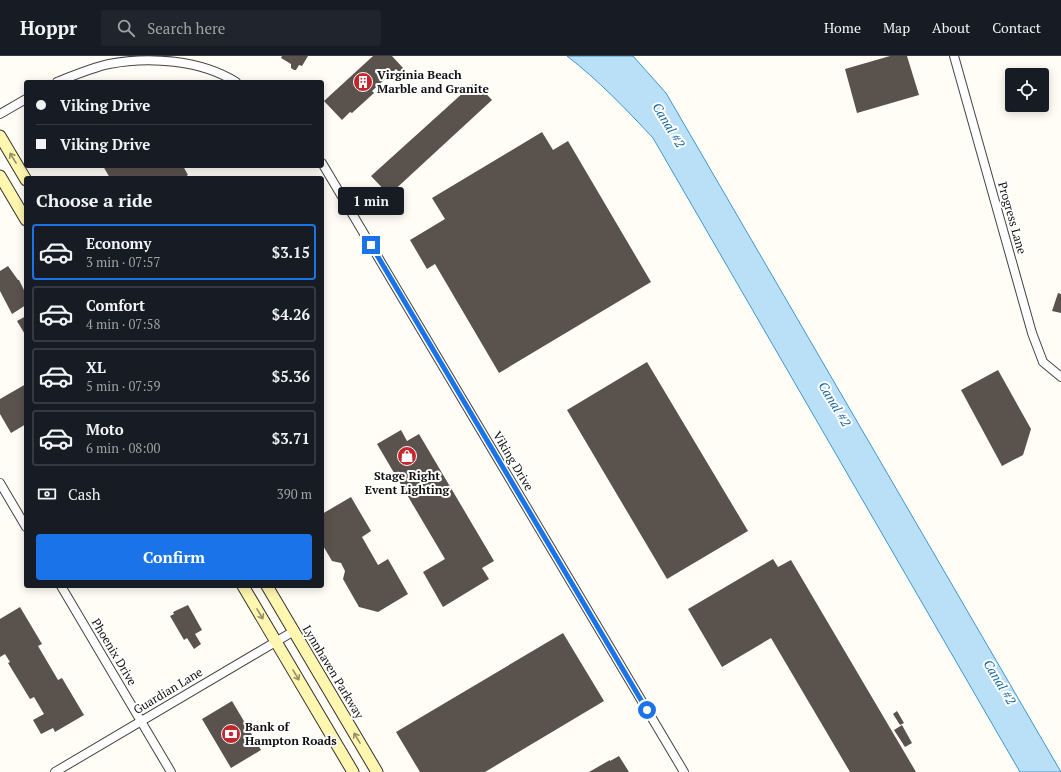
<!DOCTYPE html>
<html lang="en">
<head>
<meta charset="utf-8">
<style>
	:root { --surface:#171b24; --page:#20242c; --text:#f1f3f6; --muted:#9ea1a6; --line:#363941; --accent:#1a73e8 }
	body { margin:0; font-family:"PT Serif",serif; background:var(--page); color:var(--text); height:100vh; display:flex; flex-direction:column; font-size:15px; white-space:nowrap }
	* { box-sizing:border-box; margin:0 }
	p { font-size:13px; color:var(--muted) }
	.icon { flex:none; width:22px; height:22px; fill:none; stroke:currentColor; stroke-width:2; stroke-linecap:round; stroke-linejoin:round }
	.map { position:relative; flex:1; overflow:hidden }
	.panel { position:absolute; left:24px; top:120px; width:300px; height:412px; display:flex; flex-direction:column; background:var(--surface); border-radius:4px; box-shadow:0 2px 10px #0003 }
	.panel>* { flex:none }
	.banner { position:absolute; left:24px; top:24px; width:300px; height:88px; border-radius:4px; box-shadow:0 2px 10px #0003; display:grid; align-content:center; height:88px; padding:0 12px; background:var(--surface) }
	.buttons { position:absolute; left:1005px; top:12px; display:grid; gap:8px }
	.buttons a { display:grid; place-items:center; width:44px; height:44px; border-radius:4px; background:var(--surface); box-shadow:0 2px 10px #0003; font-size:20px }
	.end { position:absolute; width:18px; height:18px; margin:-9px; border:5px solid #1a73e8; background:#fff; box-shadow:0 0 0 2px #fff }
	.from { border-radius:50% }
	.bubble { position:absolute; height:28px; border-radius:4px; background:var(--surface); box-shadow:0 2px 10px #0003; font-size:13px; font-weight:700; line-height:28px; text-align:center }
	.banner b { display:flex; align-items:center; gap:14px; height:38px; font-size:15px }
	.banner b+b { border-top:1px solid var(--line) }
	.banner i { width:10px; height:10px; background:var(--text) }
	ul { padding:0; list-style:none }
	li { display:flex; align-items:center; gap:12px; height:56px; margin:0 8px 6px; padding:0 4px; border:2px solid var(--line); border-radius:4px }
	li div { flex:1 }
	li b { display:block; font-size:15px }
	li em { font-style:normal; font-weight:700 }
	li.on { border-color:var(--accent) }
	li>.icon { width:36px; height:36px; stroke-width:1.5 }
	h2 { padding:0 12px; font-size:18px; line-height:48px }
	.pay { display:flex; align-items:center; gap:10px; height:44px; padding:0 12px; font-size:15px }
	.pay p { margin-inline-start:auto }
	.primary-button { display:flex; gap:8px; margin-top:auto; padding:8px 12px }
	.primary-button a { flex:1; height:46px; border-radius:4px; background:var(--accent); color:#fff; font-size:16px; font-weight:700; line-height:46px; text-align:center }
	header { display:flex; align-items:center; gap:24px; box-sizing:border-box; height:56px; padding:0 20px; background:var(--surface); border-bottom:1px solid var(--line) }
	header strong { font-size:19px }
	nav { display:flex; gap:22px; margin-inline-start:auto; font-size:14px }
	.search { width:280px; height:36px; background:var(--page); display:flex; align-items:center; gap:10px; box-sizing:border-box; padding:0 14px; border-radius:4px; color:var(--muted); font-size:15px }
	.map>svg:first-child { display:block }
	.water { fill:#b9e0f7; stroke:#3f96cf }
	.building { fill:#5a524d }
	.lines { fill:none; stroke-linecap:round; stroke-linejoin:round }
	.street-casing { stroke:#444; stroke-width:10 }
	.secondary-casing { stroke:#333; stroke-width:13 }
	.street { stroke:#fff; stroke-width:8 }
	.secondary { stroke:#fff6b0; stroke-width:11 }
	.oneway { stroke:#948f68 }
	.route { stroke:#1a73e8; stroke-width:5 }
	.labels { text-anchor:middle; stroke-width:4; stroke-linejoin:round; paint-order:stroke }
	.poi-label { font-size:12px; font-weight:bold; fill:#111; stroke:#fff; text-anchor:start }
	.street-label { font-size:12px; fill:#111; stroke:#fff }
	.water-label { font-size:13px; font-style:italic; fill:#1768a6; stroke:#fff }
</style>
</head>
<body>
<header>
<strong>Hoppr</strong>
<div class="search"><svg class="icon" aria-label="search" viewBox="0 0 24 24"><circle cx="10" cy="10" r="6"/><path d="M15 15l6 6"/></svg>Search here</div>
<nav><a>Home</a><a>Map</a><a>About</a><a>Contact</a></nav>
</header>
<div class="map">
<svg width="1061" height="716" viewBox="0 0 1061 716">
	<rect width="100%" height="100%" fill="#fffdf5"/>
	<path class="water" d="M567,0h66l33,37 395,679h-41l-367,-634c-28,-30 -55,-58 -86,-82z"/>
	<path class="building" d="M282,0h26l-6,10 -3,-1 -3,5h-2l-3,-2v-4l-10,-6z
		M373,0h19l12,13 -4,4 -4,-4 -24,22 2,2 -22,20 -2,-1 -8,8 -18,-19z
		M890,0h17l12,39 -62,18 -12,-44z
		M475,26l17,18 -103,95 -18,-19z
		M542,76l11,18 15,-9 83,141 -152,91 -64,-109 -8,5 -17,-29 35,-21 -13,-21z
		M103,110h80l5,9 -5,3h-73z
		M8,210l10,14h1l7,14v11l-14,9 -12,-23v-20z
		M1058,237l3,1v19l-9,-2z
		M26,260v20l-9,-15z
		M647,306l101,169 -81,48 -100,-169z
		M998,314l33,59 -8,26 -21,11 -41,-76z
		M26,328v40l-15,9 -11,-19v-15z
		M401,374l6,11 12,-7 75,127 -12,7 7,11 -46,28 -20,-35 22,-13 -68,-115z
		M351,441l20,34 -9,6 16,28 10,-6 20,35 -30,18 -19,-5 -16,-28 2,-8 -4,-8 -9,-2 -10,-17v-30z
		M773,503l5,8 13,-7 125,212h-66l-79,-134 -49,29 -34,-58z
		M188,549l14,25 -7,4 6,10 -7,5 -7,-11 -3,2 -14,-24 4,-2 -1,-2z
		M20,551l22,37 -4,2 20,34 4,-2 22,37 -29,17 -2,-4 -12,6 -8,-14 11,-6 -10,-17 -4,2 -22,-36 2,-1 -5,-8 -5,3v-38z
		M563,577l41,68 -119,71h-65l-24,-40z
		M232,645l29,49 -30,18 -29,-49z
		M897,655l7,12 -4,2 -7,-11z
		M902,669l10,18 -7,4 -11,-17z
		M619,700l10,16h-40l21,-12v1z"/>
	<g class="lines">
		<defs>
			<path id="street" d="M954,0l78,277 11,29 18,15
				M57,26c15,-6 37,-15 52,-18 40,-8 92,-4 127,18
				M0,58l26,-15
				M322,107l362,609
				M0,427l26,44
				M61,530l110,186
				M55,716l239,-141"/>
			<path id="secondary" d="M0,80l26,44
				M0,120l26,44
				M243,530l110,186
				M267,530l110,186"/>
		</defs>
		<use href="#street" class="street-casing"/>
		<use href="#secondary" class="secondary-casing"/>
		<use href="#street" class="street"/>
		<use href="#secondary" class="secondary"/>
	</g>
	<defs><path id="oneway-shaft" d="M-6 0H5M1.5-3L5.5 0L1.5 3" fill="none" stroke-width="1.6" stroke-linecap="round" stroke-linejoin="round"/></defs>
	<g class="oneway">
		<use href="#oneway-shaft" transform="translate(13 102) rotate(-121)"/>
		<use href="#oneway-shaft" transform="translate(260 558) rotate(59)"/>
		<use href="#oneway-shaft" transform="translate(296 619) rotate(59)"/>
		<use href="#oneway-shaft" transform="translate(357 682) rotate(-121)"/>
	</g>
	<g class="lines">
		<path class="route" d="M371,189l276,465"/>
	</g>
	<defs>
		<symbol id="building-disc" viewBox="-11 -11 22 22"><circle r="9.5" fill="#c4262e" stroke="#fff"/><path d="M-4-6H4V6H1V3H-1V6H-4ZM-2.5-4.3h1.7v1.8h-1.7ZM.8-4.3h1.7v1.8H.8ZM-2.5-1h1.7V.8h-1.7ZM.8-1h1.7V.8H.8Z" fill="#fff"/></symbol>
		<symbol id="shop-disc" viewBox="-11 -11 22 22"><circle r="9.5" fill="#c4262e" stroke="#fff"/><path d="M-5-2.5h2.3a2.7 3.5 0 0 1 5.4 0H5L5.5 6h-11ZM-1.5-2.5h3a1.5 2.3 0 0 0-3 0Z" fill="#fff"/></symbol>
		<symbol id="bank-disc" viewBox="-11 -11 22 22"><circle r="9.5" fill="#c4262e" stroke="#fff"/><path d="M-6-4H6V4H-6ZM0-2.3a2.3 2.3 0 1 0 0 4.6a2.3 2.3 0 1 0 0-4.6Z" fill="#fff"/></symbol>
	</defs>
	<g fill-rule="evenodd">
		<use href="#building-disc" x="352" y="15" width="22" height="22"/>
		<use href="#shop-disc" x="396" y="389" width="22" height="22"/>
		<use href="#bank-disc" x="220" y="667" width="22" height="22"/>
	</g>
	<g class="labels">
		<g class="poi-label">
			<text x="377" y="23">Virginia Beach<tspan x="377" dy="14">Marble and Granite</tspan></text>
			<text x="407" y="424" text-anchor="middle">Stage Right<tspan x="407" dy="14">Event Lighting</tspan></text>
			<text x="245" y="675">Bank of<tspan x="245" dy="14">Hampton Roads</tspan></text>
		</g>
		<g class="street-label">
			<text transform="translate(1012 162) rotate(74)" y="4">Progress Lane</text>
			<text transform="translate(513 405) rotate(59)" y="4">Viking Drive</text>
			<text transform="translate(114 596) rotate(59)" y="4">Phoenix Drive</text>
			<text transform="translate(333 616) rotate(59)" y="4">Lynnhaven Parkway</text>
			<text transform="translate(168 635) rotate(-31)" y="4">Guardian Lane</text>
		</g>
		<g class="water-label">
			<text transform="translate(669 69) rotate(59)" y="5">Canal #2</text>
			<text transform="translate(835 348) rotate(59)" y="5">Canal #2</text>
			<text transform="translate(1000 626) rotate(59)" y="5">Canal #2</text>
		</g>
	</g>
</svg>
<div class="buttons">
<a><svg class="icon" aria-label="locate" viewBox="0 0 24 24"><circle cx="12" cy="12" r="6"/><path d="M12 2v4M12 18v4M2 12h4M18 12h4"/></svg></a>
</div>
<i class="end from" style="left:647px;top:654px"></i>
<i class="end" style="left:371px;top:189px"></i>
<div class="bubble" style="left:338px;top:131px;width:66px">1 min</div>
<div class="banner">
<b><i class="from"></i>Viking Drive</b>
<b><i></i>Viking Drive</b>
</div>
<section class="panel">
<h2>Choose a ride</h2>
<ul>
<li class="on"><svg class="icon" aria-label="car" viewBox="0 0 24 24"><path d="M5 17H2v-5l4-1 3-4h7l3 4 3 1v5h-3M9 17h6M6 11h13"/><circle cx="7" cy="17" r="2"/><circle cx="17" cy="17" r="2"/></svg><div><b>Economy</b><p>3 min · 07:57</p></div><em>$3.15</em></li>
<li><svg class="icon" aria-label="car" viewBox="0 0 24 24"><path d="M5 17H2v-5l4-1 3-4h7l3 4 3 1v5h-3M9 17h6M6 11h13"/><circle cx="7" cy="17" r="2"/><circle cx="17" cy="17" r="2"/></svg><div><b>Comfort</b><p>4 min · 07:58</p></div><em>$4.26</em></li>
<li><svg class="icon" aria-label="car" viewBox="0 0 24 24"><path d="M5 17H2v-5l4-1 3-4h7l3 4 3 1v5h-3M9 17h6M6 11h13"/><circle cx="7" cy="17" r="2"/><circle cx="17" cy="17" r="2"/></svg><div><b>XL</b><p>5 min · 07:59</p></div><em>$5.36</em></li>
<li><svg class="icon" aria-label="car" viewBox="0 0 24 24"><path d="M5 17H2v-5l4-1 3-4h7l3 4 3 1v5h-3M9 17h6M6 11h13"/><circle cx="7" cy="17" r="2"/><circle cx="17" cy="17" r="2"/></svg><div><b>Moto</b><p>6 min · 08:00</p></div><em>$3.71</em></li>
</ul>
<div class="pay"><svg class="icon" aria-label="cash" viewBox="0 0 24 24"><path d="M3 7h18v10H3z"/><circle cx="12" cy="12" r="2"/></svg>Cash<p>390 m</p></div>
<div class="primary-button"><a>Confirm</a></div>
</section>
</div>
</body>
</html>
